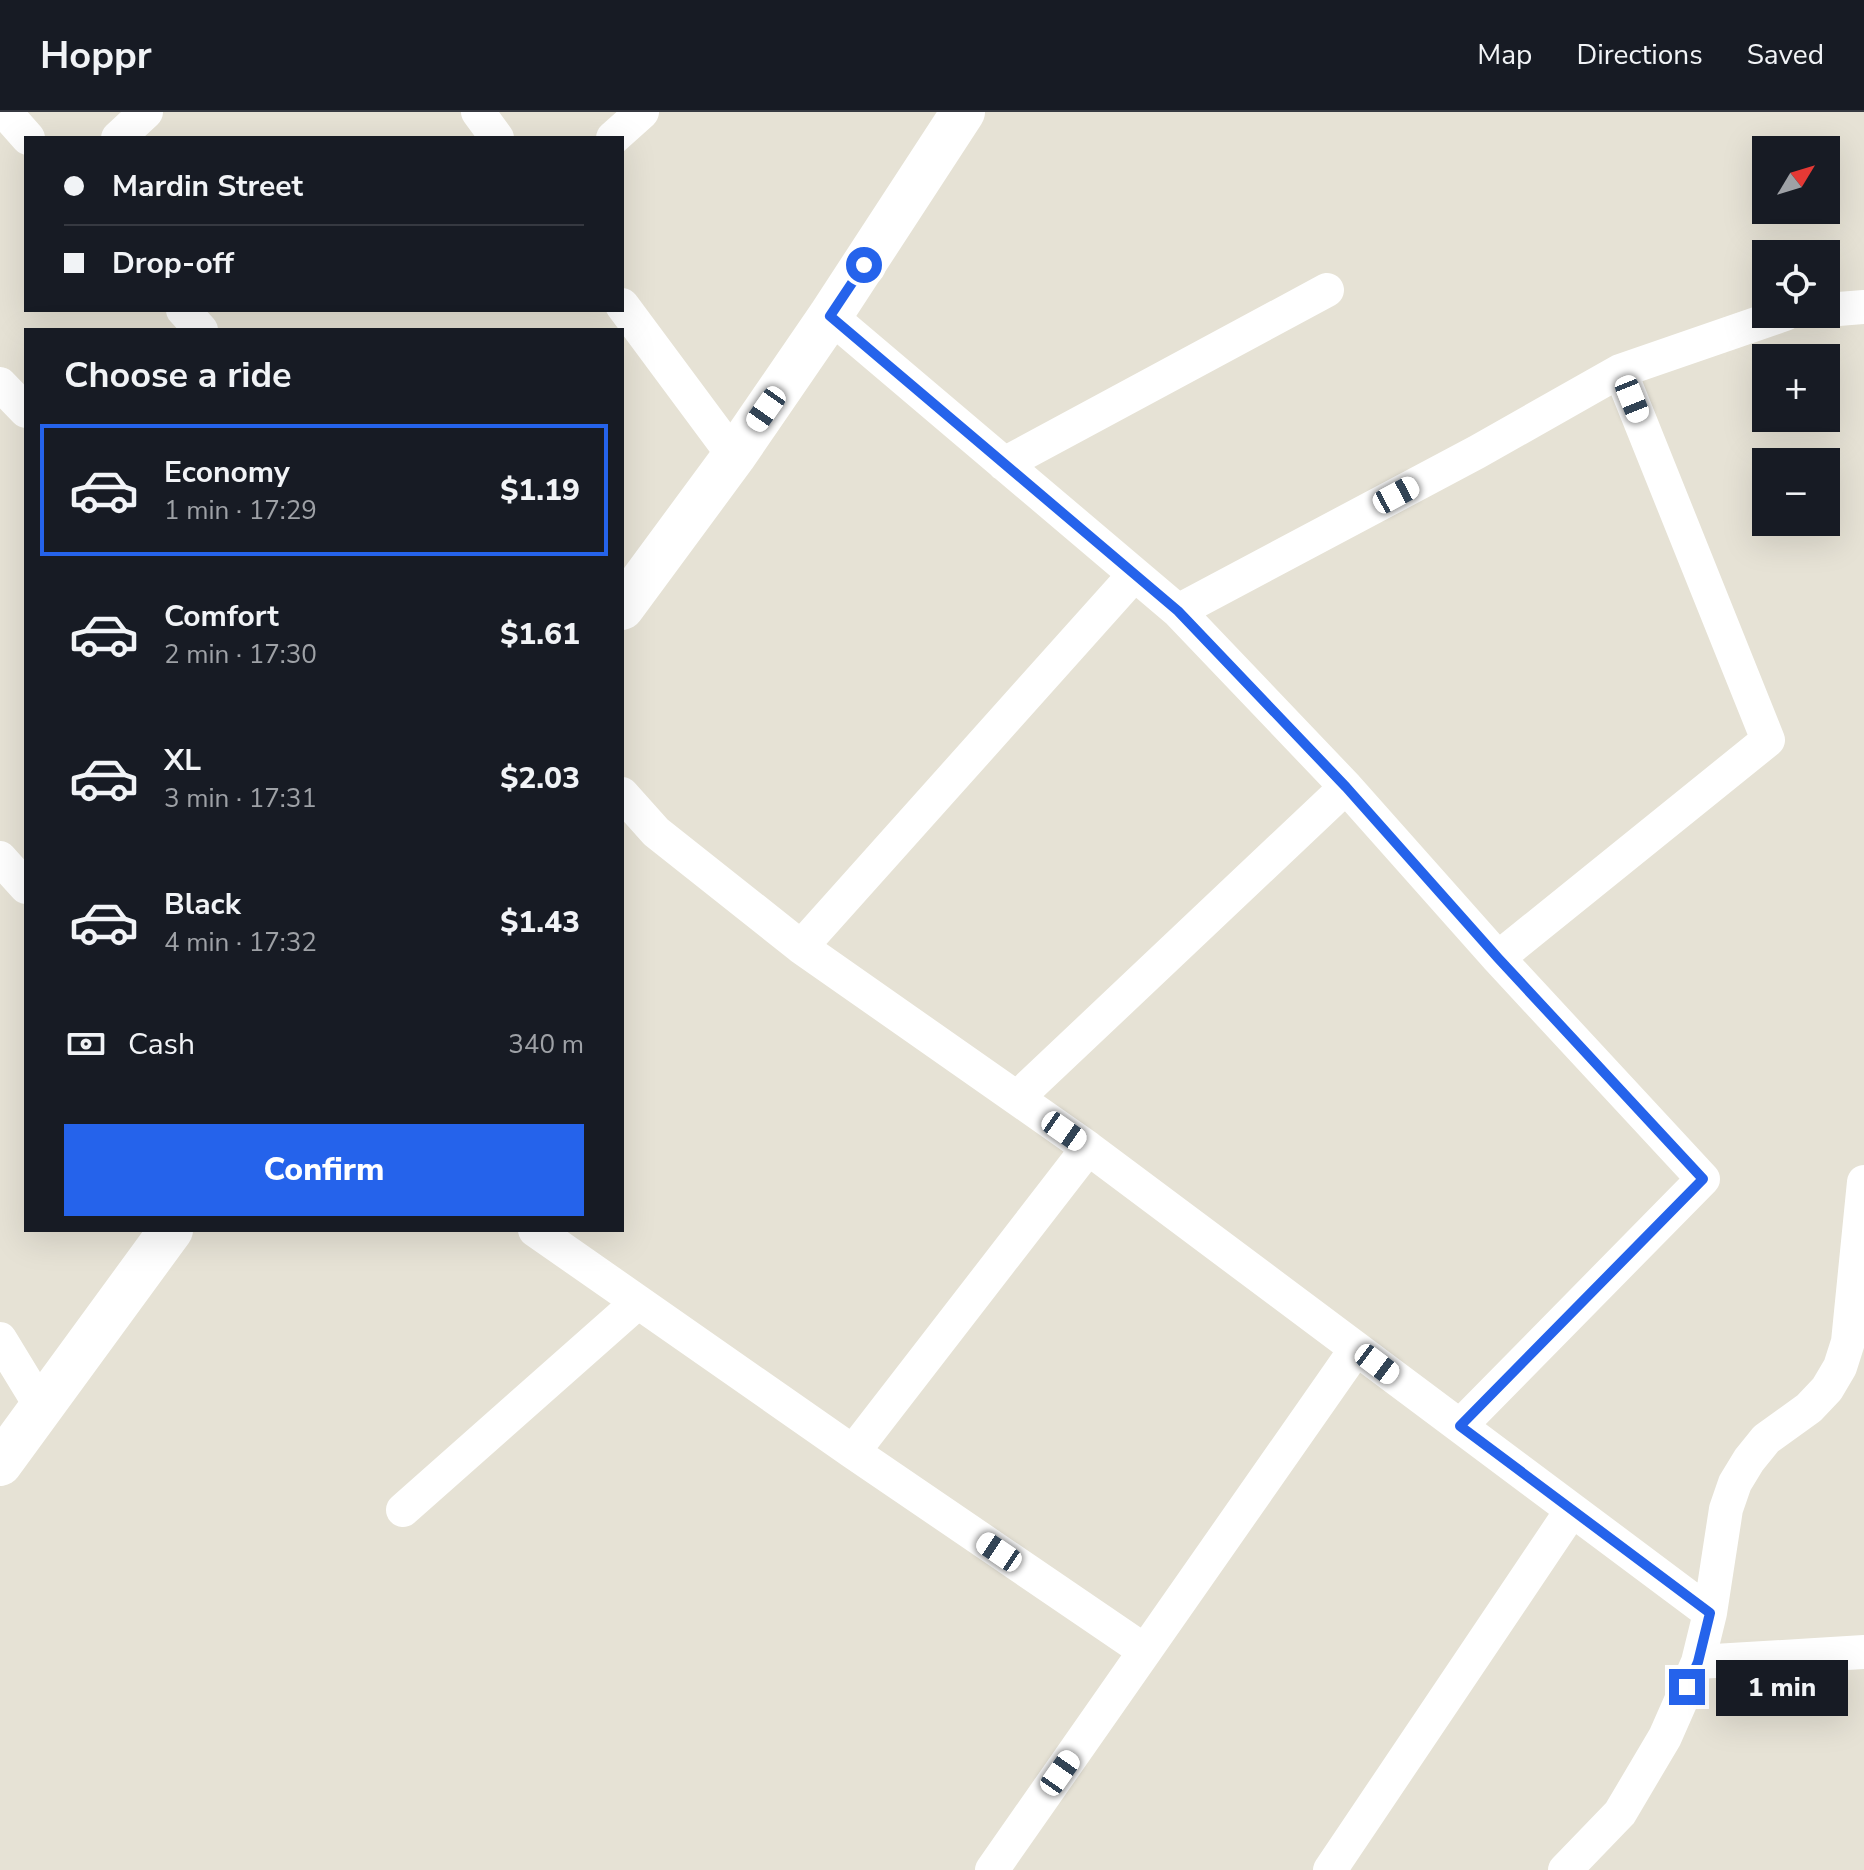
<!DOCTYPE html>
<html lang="en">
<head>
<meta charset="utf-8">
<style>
	:root { --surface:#171b24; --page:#20242c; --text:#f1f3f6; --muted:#9ea1a6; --line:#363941; --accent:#2563eb }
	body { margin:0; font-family:"Nunito Sans",sans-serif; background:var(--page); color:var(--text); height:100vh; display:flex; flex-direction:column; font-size:30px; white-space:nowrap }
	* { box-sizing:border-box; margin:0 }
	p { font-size:26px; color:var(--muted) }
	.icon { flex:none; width:44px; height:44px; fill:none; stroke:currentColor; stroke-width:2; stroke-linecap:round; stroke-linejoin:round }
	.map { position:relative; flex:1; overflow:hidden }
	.sheet { position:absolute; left:24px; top:216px; width:600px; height:904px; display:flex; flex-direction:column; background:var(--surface); border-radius:0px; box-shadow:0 8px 32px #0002 }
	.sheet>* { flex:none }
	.hud { position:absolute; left:24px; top:24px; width:600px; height:176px; border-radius:0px; box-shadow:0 8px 32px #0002; display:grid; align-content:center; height:176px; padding:0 40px; background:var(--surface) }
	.needle { width:52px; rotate:52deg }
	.tools { position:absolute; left:1752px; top:24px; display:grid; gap:16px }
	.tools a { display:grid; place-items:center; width:88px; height:88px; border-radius:0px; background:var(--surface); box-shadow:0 8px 32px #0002; font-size:40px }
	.end { position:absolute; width:36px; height:36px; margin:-18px; border:10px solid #2563eb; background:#fff; box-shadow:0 0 0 4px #fff }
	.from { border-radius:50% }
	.bubble { position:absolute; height:56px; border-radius:0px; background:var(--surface); box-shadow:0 8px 32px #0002; font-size:26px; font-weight:800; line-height:56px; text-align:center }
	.car { position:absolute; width:24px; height:48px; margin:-24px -12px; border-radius:10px; box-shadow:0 0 6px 2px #0007; background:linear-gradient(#fff 24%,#345 0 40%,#fff 0 76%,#345 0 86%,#fff 0) }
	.hud b { display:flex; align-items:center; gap:28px; height:76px; font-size:30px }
	.hud b+b { border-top:2px solid var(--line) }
	.hud i { width:20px; height:20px; background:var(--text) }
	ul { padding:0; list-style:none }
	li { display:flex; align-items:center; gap:24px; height:132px; margin:0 16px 12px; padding:0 24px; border:4px solid transparent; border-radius:0px }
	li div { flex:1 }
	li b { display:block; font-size:30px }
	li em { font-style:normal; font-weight:800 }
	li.on { border-color:var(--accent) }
	li>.icon { width:72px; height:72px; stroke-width:1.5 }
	h2 { padding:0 40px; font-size:36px; line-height:96px }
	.pay { display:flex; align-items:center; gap:20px; height:88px; padding:0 40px; font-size:30px }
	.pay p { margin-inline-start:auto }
	.primary-button { display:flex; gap:16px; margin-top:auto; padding:16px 40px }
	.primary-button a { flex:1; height:92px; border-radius:0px; background:var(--accent); color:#fff; font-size:32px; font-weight:800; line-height:92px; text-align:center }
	header { display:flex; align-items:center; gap:48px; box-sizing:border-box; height:112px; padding:0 40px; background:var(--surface); border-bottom:2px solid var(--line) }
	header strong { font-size:38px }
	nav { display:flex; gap:44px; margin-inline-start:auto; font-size:28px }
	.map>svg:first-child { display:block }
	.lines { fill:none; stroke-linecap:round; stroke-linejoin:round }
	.street { stroke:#fff; stroke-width:34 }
	.secondary { stroke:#fff; stroke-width:44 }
	.route { stroke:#2563eb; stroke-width:10 }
</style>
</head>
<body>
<header>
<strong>Hoppr</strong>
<nav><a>Map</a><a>Directions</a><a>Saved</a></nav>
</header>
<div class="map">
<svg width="1864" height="1758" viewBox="0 0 1864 1758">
	<rect width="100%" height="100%" fill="#e6e2d5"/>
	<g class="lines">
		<path class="street" d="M5,0l23,26
			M478,0l19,26
			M118,26l28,-26
			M613,26l29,-26
			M622,193l112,151
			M183,198l18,20
			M1826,198l38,-3
			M830,204l348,295 168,176 152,171 205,221 -243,247
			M0,272l26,27
			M1004,352l323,-174
			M1178,499l299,-159 143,-81 165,-57
			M622,682l34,38 145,115 287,201 622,465
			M0,746l26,29
			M801,835l333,-372
			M1498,846l270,-218 -148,-369
			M1017,986l329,-311
			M535,1118l318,222 292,199
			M0,1227l42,69
			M853,1340l235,-304
			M403,1398l235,-208
			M1698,1550l166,-10
			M992,1758l364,-521
			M1330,1758l242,-360
			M1565,1758l55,-57 45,-76 33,-75 12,-49 16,-104 9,-26 14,-23 17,-21 43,-31 18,-19 13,-22 8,-25 16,-160"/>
		<path class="secondary" d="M622,496l112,-152 96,-140 133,-204
			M0,1352l171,-234"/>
	</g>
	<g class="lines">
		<path class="route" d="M864,153l-34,51 348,295 168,176 152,171 205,221 -243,247 250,187 -12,49 -11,25"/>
	</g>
</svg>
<div class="tools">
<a><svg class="needle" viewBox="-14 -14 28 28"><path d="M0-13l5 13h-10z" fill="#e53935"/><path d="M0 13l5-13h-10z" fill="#9ea1a6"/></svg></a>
<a><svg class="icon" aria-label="locate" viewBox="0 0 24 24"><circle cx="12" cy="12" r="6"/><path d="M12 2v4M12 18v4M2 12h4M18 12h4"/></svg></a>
<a>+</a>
<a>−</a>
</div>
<i class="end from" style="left:864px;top:153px"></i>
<i class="end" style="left:1687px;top:1575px"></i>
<div class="bubble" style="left:1716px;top:1548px;width:132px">1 min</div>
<i class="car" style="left:1632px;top:287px;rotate:158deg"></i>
<i class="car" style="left:766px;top:297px;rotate:215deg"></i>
<i class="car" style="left:1396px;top:383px;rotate:62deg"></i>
<i class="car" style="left:1064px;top:1019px;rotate:125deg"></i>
<i class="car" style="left:1377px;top:1252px;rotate:127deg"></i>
<i class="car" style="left:999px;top:1440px;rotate:304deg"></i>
<i class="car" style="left:1060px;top:1661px;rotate:35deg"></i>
<div class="hud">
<b><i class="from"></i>Mardin Street</b>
<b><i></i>Drop-off</b>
</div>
<section class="sheet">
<h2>Choose a ride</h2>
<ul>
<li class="on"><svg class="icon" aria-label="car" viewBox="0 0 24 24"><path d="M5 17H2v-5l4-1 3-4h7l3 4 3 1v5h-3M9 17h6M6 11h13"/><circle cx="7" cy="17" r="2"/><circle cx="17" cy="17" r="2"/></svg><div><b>Economy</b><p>1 min · 17:29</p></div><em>$1.19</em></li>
<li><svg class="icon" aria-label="car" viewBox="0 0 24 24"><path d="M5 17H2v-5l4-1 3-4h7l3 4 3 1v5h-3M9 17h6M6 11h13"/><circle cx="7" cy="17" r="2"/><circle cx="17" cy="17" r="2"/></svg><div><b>Comfort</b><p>2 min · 17:30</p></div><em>$1.61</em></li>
<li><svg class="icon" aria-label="car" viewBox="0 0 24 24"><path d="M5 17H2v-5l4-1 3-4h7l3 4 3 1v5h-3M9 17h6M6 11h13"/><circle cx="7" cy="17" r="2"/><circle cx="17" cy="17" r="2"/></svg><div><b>XL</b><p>3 min · 17:31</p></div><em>$2.03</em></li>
<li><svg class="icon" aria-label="car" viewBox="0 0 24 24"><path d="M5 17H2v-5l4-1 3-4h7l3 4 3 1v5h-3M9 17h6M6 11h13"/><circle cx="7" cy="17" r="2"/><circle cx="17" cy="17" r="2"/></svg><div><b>Black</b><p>4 min · 17:32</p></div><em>$1.43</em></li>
</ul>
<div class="pay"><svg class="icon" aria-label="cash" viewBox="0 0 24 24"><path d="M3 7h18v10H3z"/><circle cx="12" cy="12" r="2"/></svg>Cash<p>340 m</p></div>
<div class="primary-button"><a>Confirm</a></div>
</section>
</div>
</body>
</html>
